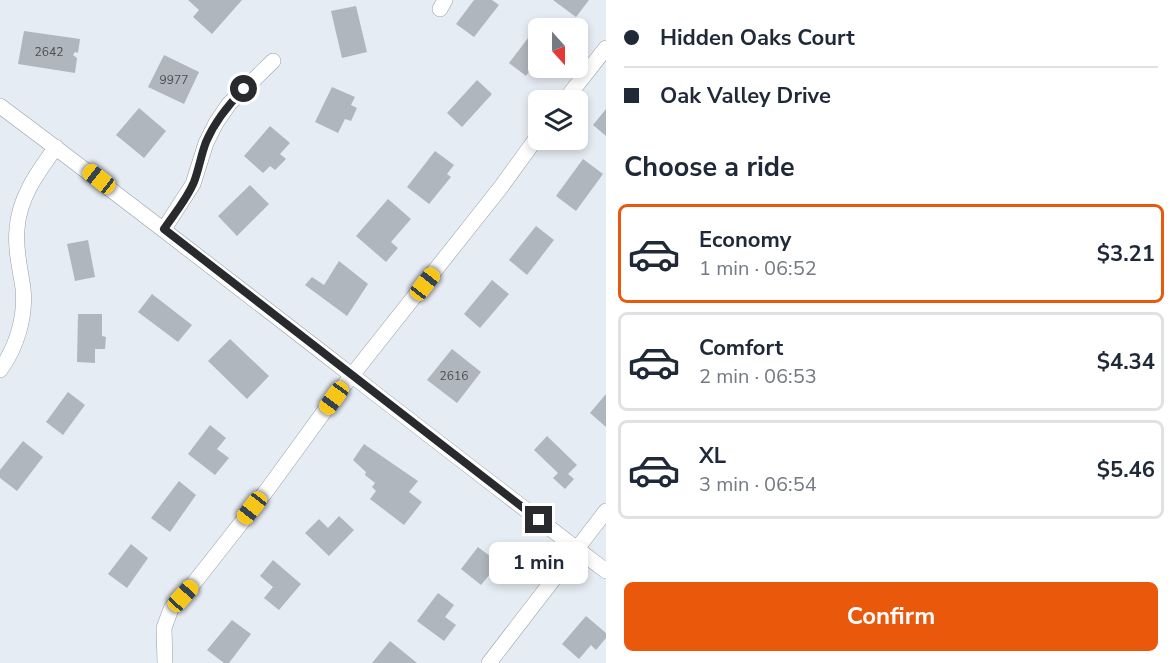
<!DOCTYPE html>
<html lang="en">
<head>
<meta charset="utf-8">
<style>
	:root { --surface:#fff; --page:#f2f2f3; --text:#1f2937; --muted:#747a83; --line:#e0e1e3; --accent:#ea580c }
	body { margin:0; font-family:"Nunito Sans",sans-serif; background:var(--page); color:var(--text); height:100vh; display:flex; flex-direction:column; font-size:22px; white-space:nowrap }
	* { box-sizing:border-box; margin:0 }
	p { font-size:20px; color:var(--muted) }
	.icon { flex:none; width:33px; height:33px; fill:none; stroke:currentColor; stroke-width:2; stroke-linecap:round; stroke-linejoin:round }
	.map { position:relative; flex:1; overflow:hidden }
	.panel { display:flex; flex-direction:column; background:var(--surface); width:570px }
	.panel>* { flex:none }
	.banner { display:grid; align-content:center; height:132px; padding:0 18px; background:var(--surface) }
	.needle { width:39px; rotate:159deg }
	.controls { position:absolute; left:528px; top:18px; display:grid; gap:12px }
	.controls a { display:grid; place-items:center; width:60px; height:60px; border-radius:9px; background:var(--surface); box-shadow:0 3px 9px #0003; font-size:30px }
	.end { position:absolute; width:27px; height:27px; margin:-14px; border:8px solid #282a2d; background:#fff; box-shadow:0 0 0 3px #fff }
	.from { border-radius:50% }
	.bubble { position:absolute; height:42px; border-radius:9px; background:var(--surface); box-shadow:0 3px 9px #0003; font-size:20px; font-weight:700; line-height:42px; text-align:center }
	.car { position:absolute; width:18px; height:36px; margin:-18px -9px; border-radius:8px; box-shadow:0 0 4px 2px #0007; background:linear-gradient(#f5c518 24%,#345 0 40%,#f5c518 0 76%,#345 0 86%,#f5c518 0) }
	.banner b { display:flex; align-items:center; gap:21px; height:57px; font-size:22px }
	.banner b+b { border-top:2px solid var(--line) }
	.banner i { width:15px; height:15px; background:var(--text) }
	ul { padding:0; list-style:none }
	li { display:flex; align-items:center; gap:18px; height:99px; margin:0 12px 9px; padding:0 6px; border:3px solid var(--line); border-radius:9px }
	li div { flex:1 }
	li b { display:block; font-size:22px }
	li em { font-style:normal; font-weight:700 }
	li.on { border-color:var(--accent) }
	li>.icon { width:54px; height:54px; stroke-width:1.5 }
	h2 { padding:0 18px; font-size:27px; line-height:72px }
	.action { display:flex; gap:12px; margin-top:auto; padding:12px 18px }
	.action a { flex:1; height:69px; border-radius:9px; background:var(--accent); color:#fff; font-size:24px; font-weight:700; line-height:69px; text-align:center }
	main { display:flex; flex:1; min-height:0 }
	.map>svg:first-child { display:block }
	.building { fill:#b0b6bd }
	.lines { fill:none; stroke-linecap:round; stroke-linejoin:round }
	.minor-casing { stroke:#999ea5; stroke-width:16 }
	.minor { stroke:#fff; stroke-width:15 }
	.route { stroke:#282a2d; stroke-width:8 }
	.labels { text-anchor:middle; stroke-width:4.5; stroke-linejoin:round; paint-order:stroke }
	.number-label { font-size:12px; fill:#4a4d51 }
</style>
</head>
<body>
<main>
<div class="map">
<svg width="606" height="663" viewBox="0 0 606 663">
	<rect width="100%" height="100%" fill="#e6ecf3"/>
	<path class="building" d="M188,0h54l-30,34 -19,-17 6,-7z
		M474,0h18l7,5 -25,32 -18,-13z
		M553,0h36l-13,17z
		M356,6l11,46 -25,6 -11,-47z
		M538,25v34l-12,17 -17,-13z
		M24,31l56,8 -2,14 -3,-1 -2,3 4,3 -2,15 -57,-9z
		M164,55l35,17 -15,32 -36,-17z
		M477,80l15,14 -30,33 -15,-14z
		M332,87l23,10 -4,8 6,3 -6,13 -6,-2 -7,14 -23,-11z
		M139,108l27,23 -22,27 -28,-23z
		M606,109v27l-13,-11z
		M270,126l20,17 -10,11 6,5 -11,11 -5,-4 -7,7 -19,-17z
		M435,151l19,14 -7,9 4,3 -22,27 -22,-17z
		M583,159l20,15 -27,37 -20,-15z
		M250,185l19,19 -32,32 -19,-20z
		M388,199l23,20 -20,23 7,6 -12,14 -30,-26z
		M536,226l18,14 -27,35 -18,-15z
		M88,240l7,37 -20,4 -8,-37z
		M339,261l29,23 -21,32 -42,-31 7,-8 12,8z
		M492,280l17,14 -29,34 -16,-14z
		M152,294l40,31 -14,17 -40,-30z
		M78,314h24v22l4,1 -1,12h-10v14l-18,-1z
		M230,339l39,37 -22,23 -39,-38z
		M452,349l29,23 -24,31 -30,-23z
		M68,392l17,13 -22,30 -17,-13z
		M606,394v33l-16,-14z
		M210,425l16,13 -9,11 12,9 -14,17 -27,-21z
		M547,436l30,29 -9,9 6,5 -9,10 -12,-11 5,-5 -24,-23z
		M23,441l20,16 -26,34 -17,-13v-8z
		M364,444l54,37 -9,11 13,10 -18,23 -34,-26 6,-8 -4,-4 3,-4 -10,-8 1,-3 -13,-12z
		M179,481l17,14 -26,37 -19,-14z
		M339,516l15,14 -25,26 -24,-23 14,-14 9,9z
		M131,544l17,14 -21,30 -19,-14z
		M478,547l21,16 -18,22 -20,-16z
		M273,560l28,24 -22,26 -15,-12 9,-11 -13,-11z
		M438,593l16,12 -9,12 11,8 -12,16 -27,-20z
		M586,616l20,17v5l-10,12 -5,-5 -12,14 -17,-15z
		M232,620l19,14 -22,29h-5l-17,-13z
		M390,641l27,22h-45z"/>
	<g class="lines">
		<defs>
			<path id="minor" d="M440,9l5,-9
				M565,100l41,-52
				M0,106c204,152 403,311 606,465
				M164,229l29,-45 13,-41 10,-20 13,-19 44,-43
				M0,370c17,-23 26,-54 23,-82 -3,-20 -8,-39 -6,-59 2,-32 21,-57 39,-82
				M165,663l-1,-35 7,-19 23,-26 73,-93 67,-92 167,-211 37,-51
				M489,663l117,-152"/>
		</defs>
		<use href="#minor" class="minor-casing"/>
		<use href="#minor" class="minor"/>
	</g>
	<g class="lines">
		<path class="route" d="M244,89c-16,16 -29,32 -38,53 -5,13 -7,27 -12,40 -7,17 -20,32 -30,47l375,291"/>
	</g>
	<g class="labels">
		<g class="number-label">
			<text x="49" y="56">2642</text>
			<text x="174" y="84">9977</text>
			<text x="454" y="380">2616</text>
		</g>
	</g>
</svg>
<div class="controls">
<a><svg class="needle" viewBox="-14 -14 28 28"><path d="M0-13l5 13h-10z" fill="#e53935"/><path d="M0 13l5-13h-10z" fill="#747a83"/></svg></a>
<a><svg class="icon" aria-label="layers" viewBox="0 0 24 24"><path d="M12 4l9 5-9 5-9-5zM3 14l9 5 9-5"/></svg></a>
</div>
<i class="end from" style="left:244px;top:89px"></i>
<i class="end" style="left:539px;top:520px"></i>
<div class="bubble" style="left:489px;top:542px;width:99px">1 min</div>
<i class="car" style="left:99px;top:179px;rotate:308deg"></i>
<i class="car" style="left:425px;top:284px;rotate:38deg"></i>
<i class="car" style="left:334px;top:398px;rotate:216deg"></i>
<i class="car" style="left:252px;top:508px;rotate:218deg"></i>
<i class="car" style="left:183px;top:596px;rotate:42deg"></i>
</div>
<section class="panel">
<div class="banner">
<b><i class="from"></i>Hidden Oaks Court</b>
<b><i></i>Oak Valley Drive</b>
</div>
<h2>Choose a ride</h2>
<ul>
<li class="on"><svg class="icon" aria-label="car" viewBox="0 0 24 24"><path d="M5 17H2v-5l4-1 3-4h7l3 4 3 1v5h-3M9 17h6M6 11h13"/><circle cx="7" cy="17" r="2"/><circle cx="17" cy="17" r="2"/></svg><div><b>Economy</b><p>1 min · 06:52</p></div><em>$3.21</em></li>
<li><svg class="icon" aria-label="car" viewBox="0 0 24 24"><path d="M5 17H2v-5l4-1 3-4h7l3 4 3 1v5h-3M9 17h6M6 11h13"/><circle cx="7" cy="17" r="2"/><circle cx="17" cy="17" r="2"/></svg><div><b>Comfort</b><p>2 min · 06:53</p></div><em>$4.34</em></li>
<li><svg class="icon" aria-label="car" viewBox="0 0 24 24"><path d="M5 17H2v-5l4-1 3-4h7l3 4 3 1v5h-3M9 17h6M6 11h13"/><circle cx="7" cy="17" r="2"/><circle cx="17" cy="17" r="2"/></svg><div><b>XL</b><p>3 min · 06:54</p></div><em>$5.46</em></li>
</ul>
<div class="action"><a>Confirm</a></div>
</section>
</main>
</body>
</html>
